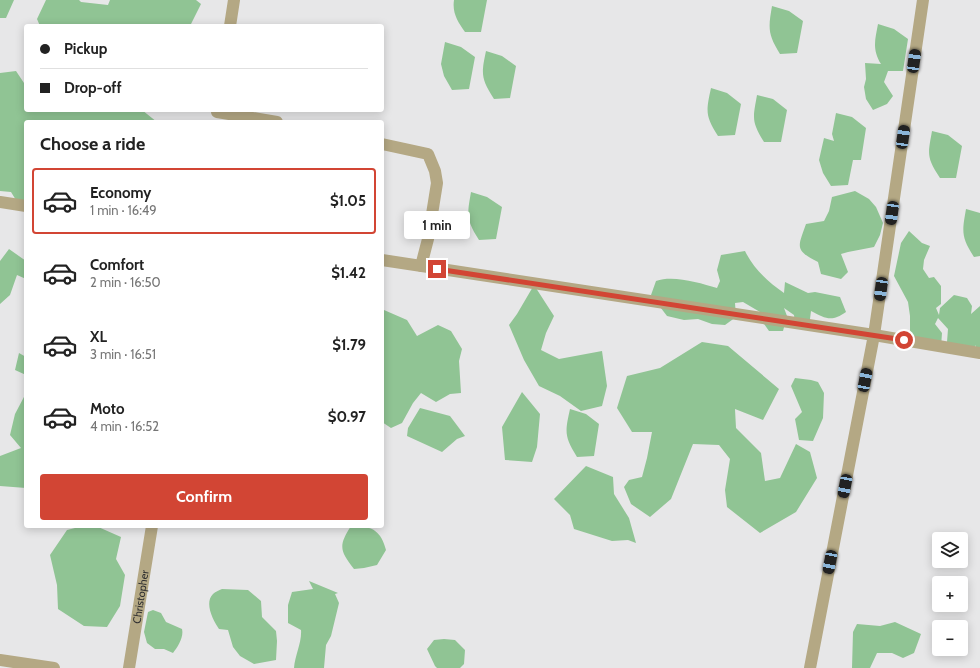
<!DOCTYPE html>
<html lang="en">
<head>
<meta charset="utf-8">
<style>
	:root { --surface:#fff; --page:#f6f6f6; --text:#222; --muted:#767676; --line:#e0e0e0; --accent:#d24534 }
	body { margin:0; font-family:Cabin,sans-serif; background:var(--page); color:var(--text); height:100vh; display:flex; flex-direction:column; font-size:15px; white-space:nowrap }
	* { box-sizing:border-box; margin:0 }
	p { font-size:13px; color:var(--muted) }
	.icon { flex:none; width:22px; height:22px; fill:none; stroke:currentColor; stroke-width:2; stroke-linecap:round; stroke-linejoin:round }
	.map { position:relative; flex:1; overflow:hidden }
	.details { position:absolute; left:24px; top:120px; width:360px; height:408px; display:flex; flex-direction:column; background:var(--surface); border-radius:4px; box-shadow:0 2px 10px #0003 }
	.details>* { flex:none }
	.top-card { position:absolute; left:24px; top:24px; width:360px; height:88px; border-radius:4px; box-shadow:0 2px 10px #0003; display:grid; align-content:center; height:88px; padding:0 16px; background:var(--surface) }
	.controls { position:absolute; left:932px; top:532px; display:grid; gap:8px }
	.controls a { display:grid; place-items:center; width:36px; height:36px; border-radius:4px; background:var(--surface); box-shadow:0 2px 10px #0003; font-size:20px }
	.end { position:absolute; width:18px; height:18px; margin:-9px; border:5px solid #d24534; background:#fff; box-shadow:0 0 0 2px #fff }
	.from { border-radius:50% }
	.bubble { position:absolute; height:28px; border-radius:4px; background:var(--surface); box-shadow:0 2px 10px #0003; font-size:13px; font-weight:800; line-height:28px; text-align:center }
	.car { position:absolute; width:12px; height:24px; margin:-12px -6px; border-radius:5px; box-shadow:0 0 3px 1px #0007; background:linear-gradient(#222 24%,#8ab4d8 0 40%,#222 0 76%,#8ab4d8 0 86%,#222 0) }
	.top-card b { display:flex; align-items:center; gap:14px; height:38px; font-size:15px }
	.top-card b+b { border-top:1px solid var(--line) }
	.top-card i { width:10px; height:10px; background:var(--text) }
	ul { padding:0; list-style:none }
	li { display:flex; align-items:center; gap:12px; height:66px; margin:0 8px 6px; padding:0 8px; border:2px solid transparent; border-radius:4px }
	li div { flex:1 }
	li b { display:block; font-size:15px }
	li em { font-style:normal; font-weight:800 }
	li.selected { border-color:var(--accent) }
	li>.icon { width:36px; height:36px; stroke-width:1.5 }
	h2 { padding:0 16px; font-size:18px; line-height:48px }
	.primary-button { display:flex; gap:8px; margin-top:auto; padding:8px 16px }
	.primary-button a { flex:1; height:46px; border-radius:4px; background:var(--accent); color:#fff; font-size:16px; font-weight:800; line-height:46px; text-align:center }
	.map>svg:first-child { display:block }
	.green { fill:#90c494 }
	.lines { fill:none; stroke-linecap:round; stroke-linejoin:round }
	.minor { stroke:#b4a884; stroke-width:12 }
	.route { stroke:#d24534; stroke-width:5 }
	.labels { text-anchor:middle; stroke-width:3; stroke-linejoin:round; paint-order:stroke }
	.street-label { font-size:11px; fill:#303031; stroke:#e7e7e8 }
</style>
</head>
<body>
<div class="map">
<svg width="980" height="668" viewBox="0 0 980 668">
	<rect width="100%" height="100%" fill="#e7e7e8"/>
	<path class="green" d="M0,0h14l-8,18h-6z
		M46,0h33l2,2 27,3 2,-5h86l5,4 -11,22h-150l-3,-7z
		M454,0h33l-6,32h-16c-7,-10 -13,-19 -11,-32z
		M772,6l17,5 14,10 -6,32 -17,1c-12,-20 -12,-25 -8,-48z
		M878,24l16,5 14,10 -5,32h-15l-4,11 9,14 -6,8 -14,6 -7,-11 -2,-12 2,-8 -1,-16 16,1c-9,-15 -6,-24 -3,-40z
		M445,42l16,5 14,10 -6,32 -17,1 -8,-14 -3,-12z
		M486,51l16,5 14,10 -6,32 -16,1c-13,-20 -13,-25 -8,-48z
		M16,71l10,15v24h116l15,12h-131v84l-7,-1 -8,-13 -11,-1v-118z
		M711,88l16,5 14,11 -6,31 -17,1c-13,-20 -12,-25 -7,-48z
		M757,95l16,4 14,11 -6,32h-17c-13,-21 -11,-24 -7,-47z
		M836,113l16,4 14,11 -5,32h-8l-5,25 -17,1 -8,-13 -4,-13 5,-22 10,3 -2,-7z
		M932,131l16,4 14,11 -6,32h-16c-14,-21 -12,-24 -8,-47z
		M855,191l14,8 7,8 7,16 -3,12 -6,12 -26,5 -7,2 7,18 -7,7 -20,-5 -3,-12c-24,-12 -20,-15 -12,-38l18,-3 5,-10 3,-14z
		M471,192l16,5 15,10 -6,32 -17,1c-13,-20 -12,-25 -8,-48z
		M966,209l14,4v43l-6,1c-13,-20 -12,-25 -8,-48z
		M909,231l13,12 8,3 -6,14 -1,9 6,9 5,-1 7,9v18l-5,4 3,7 1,-7 14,-13 13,3 5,8 -1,8 9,-8v53l-4,-10v-4l-6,12 -23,-15 1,-13 -10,-11 -3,6 7,9 -1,14 -31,-9v-22l-2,-14 -14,-26 7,-33z
		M9,249l17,12v18l-9,-4 -7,20 -10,9v-43z
		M745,251c8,17 23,31 39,42l1,-11 23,11 7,-1 25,5 6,15c-14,10 -20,7 -35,-1l-2,16 -14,-4 -1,-8 -10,-7 3,8 -4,15h-14l-7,-10 -2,-9 -17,-10 -8,1 1,14 -11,8 -13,-1 -14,-5 -14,1 -17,-4 -16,-21 5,-14c18,-6 43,2 61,7l3,-7 -3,-11 4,-15z
		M534,285l20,31 -8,17 -5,17 18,9 43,-8 5,35 -5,20 -21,5 -21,-15 -21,-10 -15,-26 -15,-35 8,-11z
		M384,310l23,10 10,16 21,-11 13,6 11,18 -3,12 2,32 -11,1 -14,8 -15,-9 -8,10 -11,20 -11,5 -9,-6v-109z
		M702,342l26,4 51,43 -16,31 -28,-11 1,19 25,25 4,28 15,-3 16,-34 14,8 7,26 -21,34 -36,21 -33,-26 -2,-17 5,-31 -11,-14 -26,-1 -22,55 -21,18 -19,-13 -7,-17 5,-7 13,-3 5,-19 5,-26h-20l-15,-24 10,-32 33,-8z
		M19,353l7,4v18l-11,-5z
		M795,378l16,2 7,2 6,11 -1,25 -10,23 -14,-1 -4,-21 7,-7 -11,-26z
		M522,392l18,22 -3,33 -5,15 -27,-2 -3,-33z
		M25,395h1v93l-26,-2v-30l21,-8 -11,-13 5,-21z
		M420,408l30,8 15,20 -8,3 -15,13 -35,-16 1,-8z
		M570,409l16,5 13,10 -5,32 -17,1c-13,-21 -12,-25 -7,-48z
		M586,466l27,11 1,17 15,24 7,25 -8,-3 -16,1 -38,-12 -4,-14 -16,-16z
		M83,526h13l25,11 -5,22 9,16 -5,31 -13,21 -23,-1 -26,-17 -1,-24 -7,-30 17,-25z
		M351,526c20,-1 30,4 35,24l-9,15 -13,3 -10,1c-14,-18 -16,-23 -3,-43z
		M309,581l29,12 -3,1 4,9 -8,33 -5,9 -2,23h-30c1,-13 8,-26 7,-38l-13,-7v-18l4,-13 21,-3z
		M222,589l26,1 13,11 1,16 14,14 1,10 -1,19 -22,4 -14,-8 -7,-9 -5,-17 -9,-1c-6,-9 -15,-26 -6,-35 2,-2 6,-4 9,-5z
		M153,610l8,3 5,9 16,7c2,8 -4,18 -9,24l-9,-4h-9l-8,-6 -3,-11 4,-20z
		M895,622l26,12 -7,19 -11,5 -11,-5h-15l-7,15h-18l1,-36 4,-8 23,2z
		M444,639l11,1 10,10 -1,14 -4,4h-23l-2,-2 -8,-17 7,-9z"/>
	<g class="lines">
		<g class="minor">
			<path d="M230,26l4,-26"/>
			<path d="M217,112l60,10"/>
			<path d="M382,144l46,10 7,17 2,12 -9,56 -7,27"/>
			<path d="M0,202l26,4"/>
			<path d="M382,260l492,75 106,18"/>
			<path d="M0,660l54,8"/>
			<path id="s1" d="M129,668l23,-142"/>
			<path d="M810,668l64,-333 49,-335"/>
		</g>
	</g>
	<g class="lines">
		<path class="route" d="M437,269l467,71"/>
	</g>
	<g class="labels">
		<g class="street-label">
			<text dy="4" stroke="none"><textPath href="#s1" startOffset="72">Christopher</textPath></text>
		</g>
	</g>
</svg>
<div class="controls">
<a><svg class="icon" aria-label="layers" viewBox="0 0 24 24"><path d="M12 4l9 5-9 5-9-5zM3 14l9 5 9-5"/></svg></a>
<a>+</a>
<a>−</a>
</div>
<i class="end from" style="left:904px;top:340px"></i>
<i class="end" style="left:437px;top:269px"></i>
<div class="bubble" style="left:404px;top:211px;width:66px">1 min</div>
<i class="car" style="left:914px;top:61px;rotate:8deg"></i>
<i class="car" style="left:903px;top:137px;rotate:8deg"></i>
<i class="car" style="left:892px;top:213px;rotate:188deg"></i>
<i class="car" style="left:881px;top:289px;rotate:188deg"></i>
<i class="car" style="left:865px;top:380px;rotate:11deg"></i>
<i class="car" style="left:845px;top:486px;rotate:191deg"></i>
<i class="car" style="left:830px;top:562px;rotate:191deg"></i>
<div class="top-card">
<b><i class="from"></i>Pickup</b>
<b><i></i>Drop-off</b>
</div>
<section class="details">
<h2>Choose a ride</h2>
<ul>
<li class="selected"><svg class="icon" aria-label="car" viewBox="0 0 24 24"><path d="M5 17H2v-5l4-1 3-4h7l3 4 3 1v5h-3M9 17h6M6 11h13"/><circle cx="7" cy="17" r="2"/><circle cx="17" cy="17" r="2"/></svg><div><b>Economy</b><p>1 min · 16:49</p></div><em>$1.05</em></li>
<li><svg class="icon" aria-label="car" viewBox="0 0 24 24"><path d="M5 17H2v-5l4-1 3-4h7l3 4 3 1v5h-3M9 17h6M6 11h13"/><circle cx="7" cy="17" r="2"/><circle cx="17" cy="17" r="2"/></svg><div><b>Comfort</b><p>2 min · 16:50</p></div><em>$1.42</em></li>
<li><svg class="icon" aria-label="car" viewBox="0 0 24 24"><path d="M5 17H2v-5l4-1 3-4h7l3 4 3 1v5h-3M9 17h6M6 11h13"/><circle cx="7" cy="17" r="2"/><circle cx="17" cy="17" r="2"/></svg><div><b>XL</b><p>3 min · 16:51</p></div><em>$1.79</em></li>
<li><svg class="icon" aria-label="car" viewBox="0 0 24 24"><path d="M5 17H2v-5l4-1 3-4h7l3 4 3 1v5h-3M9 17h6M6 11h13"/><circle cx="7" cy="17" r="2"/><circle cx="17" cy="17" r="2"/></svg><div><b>Moto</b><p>4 min · 16:52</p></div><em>$0.97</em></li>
</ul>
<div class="primary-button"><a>Confirm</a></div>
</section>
</div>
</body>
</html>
